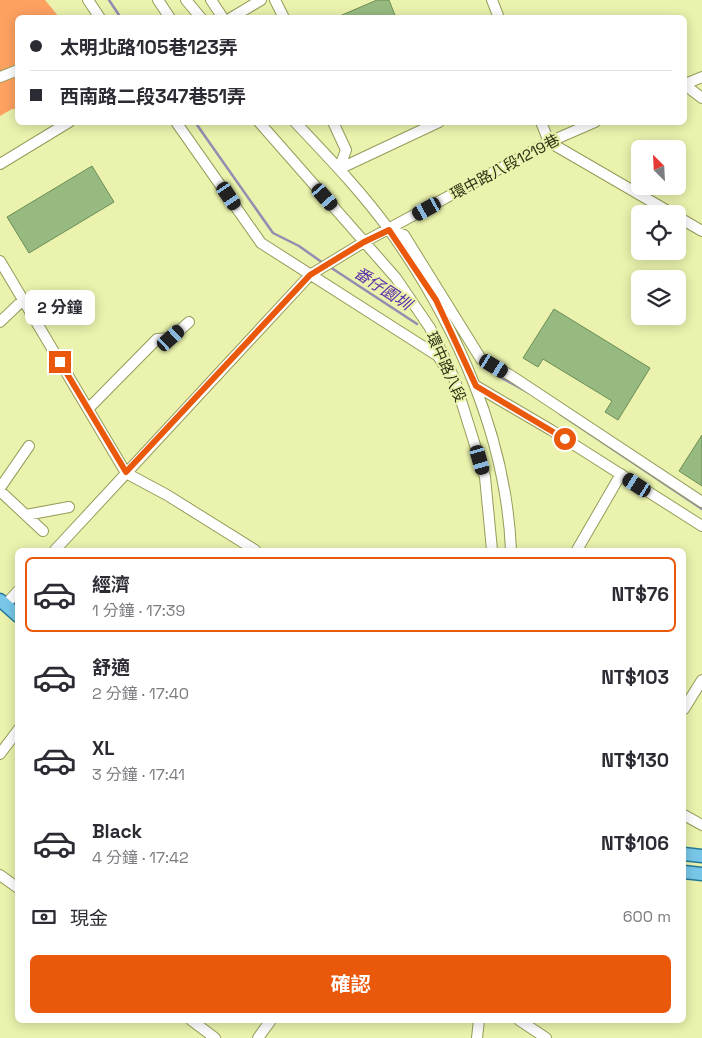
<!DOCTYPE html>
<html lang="zh-TW">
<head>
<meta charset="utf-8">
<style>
	:root { --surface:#fff; --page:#f7f7f7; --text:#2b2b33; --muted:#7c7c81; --line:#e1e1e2; --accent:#ea580c }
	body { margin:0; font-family:"Space Grotesk","Noto Sans TC",sans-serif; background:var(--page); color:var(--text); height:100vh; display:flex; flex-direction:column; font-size:19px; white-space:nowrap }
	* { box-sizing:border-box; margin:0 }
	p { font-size:16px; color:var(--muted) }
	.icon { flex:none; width:28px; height:28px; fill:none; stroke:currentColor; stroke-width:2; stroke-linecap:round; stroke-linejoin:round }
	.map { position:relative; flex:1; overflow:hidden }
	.drawer { position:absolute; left:15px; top:548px; width:671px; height:475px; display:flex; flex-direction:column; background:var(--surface); border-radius:8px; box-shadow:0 2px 12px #0003 }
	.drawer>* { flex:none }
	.top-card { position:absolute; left:15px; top:15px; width:672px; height:110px; border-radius:8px; box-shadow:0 2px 12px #0003; display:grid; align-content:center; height:110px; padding:0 15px; background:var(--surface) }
	.needle { width:32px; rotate:336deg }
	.fabs { position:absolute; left:631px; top:140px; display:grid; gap:10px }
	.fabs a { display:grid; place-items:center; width:55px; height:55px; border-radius:8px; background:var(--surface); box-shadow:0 2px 12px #0003; font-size:25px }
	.end { position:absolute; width:22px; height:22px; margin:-11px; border:6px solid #ea580c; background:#fff; box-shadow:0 0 0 2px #fff }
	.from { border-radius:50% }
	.bubble { position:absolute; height:35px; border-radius:8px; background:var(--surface); box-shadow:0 2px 12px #0003; font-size:16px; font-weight:700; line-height:35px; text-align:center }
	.car { position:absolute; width:15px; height:30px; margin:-15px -8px; border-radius:6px; box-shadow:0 0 4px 1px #0007; background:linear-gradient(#222 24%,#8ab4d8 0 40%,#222 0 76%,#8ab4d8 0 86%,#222 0) }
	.top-card b { display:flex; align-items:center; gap:18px; height:48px; font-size:19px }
	.top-card b+b { border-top:1px solid var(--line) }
	.top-card i { width:12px; height:12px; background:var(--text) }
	ul { padding:9px 0 0; list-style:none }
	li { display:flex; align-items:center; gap:15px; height:75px; margin:0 10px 8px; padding:0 5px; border:2px solid transparent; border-radius:8px }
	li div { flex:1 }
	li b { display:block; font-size:19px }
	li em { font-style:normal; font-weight:700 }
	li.selected { border-color:var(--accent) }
	li>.icon { width:45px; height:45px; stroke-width:1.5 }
	.pay { display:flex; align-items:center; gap:12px; height:55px; padding:0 15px; font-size:19px }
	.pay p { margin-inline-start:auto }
	.action { display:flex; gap:10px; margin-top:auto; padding:10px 15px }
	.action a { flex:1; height:58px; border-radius:8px; background:var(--accent); color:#fff; font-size:20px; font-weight:700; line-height:58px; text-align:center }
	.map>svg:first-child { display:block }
	.green { fill:#fda161 }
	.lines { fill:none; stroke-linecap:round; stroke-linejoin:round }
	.stream { stroke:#948cb1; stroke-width:2.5 }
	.building { fill:#96ba7f; stroke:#6c8e56 }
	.minor-casing { stroke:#959c5a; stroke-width:12 }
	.major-casing { stroke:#247a96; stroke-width:15 }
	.minor { stroke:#fff; stroke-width:10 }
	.major { stroke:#78c7e9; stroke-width:12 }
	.route { stroke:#ea580c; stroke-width:6 }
	.labels { text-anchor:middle; stroke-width:4.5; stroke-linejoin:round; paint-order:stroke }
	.street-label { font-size:15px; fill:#2e3115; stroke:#eaf2ad }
	.water-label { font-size:16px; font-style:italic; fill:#5c2fab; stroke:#eaf2ad }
</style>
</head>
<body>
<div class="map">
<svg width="702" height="1038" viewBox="0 0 702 1038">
	<rect width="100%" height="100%" fill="#eaf2ad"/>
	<path class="green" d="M0,0h45l14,17 -41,1 -1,91h-5l-12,7z"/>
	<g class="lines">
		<path class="stream" d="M109,0l12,18
			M195,122l78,111 26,13 24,17
			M330,267l87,57
			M500,377l29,16
			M560,414l142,95"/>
	</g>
	<path class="building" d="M377,0h12l7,18h-61z
		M92,166l22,36 -85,51 -22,-36z
		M554,309l96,59 -32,52 -13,-8 7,-11 -69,-42 -5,8 -15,-9z
		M702,435v51l-23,-15z"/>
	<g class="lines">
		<defs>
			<path id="minor" d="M88,0l12,18
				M158,0l12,18
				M186,0l15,18
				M211,0l12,18
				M275,0l9,18
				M492,0l7,18
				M231,18l30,-18
				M0,77l18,-7
				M685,84l17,-7
				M685,85l17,13
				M176,122l85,121 177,113 5,8
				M259,122l137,156 34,50 24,50 31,99 7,73
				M295,122c33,35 67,70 95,109 66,93 116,204 121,319
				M333,122l13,28 -7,19
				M541,122l8,20 124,72
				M0,164l69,-42
				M339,169l100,-47
				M678,217l24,14
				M389,230l15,5 77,124 29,16 192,127
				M0,261l126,212 41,22 88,55
				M0,322l23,-22
				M476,386l75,44 151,96
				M88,409l69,-70 14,-1 18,-16
				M0,488l29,-42
				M0,491l43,40
				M26,515l43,-8
				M55,550l255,-275 54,-33 185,-100 46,-20
				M577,550l44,-76
				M5,605l13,-14
				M684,709l18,-29
				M0,754l18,-24
				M684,815l18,10
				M0,875l18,13
				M191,1020l24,18
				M519,1020l27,18
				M258,1038l13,-18
				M477,1038l2,-18"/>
			<path id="major" d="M0,600l18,16
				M684,854l18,2
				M684,872l18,2"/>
		</defs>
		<use href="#minor" class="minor-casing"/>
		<use href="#major" class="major-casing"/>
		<use href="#minor" class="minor"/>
		<use href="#major" class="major"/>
	</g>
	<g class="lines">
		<path class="route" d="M60,362l66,110 184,-197 54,-33 25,-12 47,70 40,86 89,53"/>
	</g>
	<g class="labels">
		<g class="street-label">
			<text transform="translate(505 167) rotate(-28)" y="5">環中路八段1219巷</text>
			<text transform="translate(446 367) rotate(66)" y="5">環中路八段</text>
		</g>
		<g class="water-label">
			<text transform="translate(383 288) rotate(33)" y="6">番仔園圳</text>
		</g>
	</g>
</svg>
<div class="fabs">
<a><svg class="needle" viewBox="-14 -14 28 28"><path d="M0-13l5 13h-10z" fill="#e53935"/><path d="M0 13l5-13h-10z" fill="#7c7c81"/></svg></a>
<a><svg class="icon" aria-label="locate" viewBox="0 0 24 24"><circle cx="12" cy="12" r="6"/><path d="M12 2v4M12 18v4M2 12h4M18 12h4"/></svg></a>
<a><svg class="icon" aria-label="layers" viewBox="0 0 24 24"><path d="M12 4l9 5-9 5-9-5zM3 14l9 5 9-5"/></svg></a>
</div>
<i class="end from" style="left:565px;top:439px"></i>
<i class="end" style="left:60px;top:362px"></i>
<div class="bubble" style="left:25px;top:290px;width:70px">2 分鐘</div>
<i class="car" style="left:229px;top:196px;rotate:146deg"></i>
<i class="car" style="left:325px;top:197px;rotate:139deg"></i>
<i class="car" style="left:427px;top:209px;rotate:241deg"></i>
<i class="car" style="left:171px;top:338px;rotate:48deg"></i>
<i class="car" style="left:494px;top:366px;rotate:121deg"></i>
<i class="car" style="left:480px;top:460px;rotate:164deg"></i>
<i class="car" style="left:637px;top:485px;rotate:303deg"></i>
<div class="top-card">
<b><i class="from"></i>太明北路105巷123弄</b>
<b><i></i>西南路二段347巷51弄</b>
</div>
<section class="drawer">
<ul>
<li class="selected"><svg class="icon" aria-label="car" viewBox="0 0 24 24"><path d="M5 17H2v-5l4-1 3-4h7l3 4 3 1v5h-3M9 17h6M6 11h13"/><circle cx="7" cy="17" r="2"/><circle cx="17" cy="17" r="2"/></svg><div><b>經濟</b><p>1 分鐘 · 17:39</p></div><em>NT$76</em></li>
<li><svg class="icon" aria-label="car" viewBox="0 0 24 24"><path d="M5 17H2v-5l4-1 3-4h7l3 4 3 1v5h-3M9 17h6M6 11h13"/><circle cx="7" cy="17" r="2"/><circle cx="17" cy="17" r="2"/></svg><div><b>舒適</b><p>2 分鐘 · 17:40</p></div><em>NT$103</em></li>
<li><svg class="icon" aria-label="car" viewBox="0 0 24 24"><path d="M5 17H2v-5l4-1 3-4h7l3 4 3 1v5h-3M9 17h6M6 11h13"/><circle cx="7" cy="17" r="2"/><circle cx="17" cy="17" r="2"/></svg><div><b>XL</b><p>3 分鐘 · 17:41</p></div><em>NT$130</em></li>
<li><svg class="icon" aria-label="car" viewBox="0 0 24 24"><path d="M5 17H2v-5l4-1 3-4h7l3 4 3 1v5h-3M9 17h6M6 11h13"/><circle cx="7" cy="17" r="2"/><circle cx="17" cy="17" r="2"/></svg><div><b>Black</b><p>4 分鐘 · 17:42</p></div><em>NT$106</em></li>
</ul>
<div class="pay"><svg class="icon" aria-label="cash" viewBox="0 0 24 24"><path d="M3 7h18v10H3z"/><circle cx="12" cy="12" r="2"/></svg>現金<p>600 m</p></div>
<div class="action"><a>確認</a></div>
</section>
</div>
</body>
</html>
